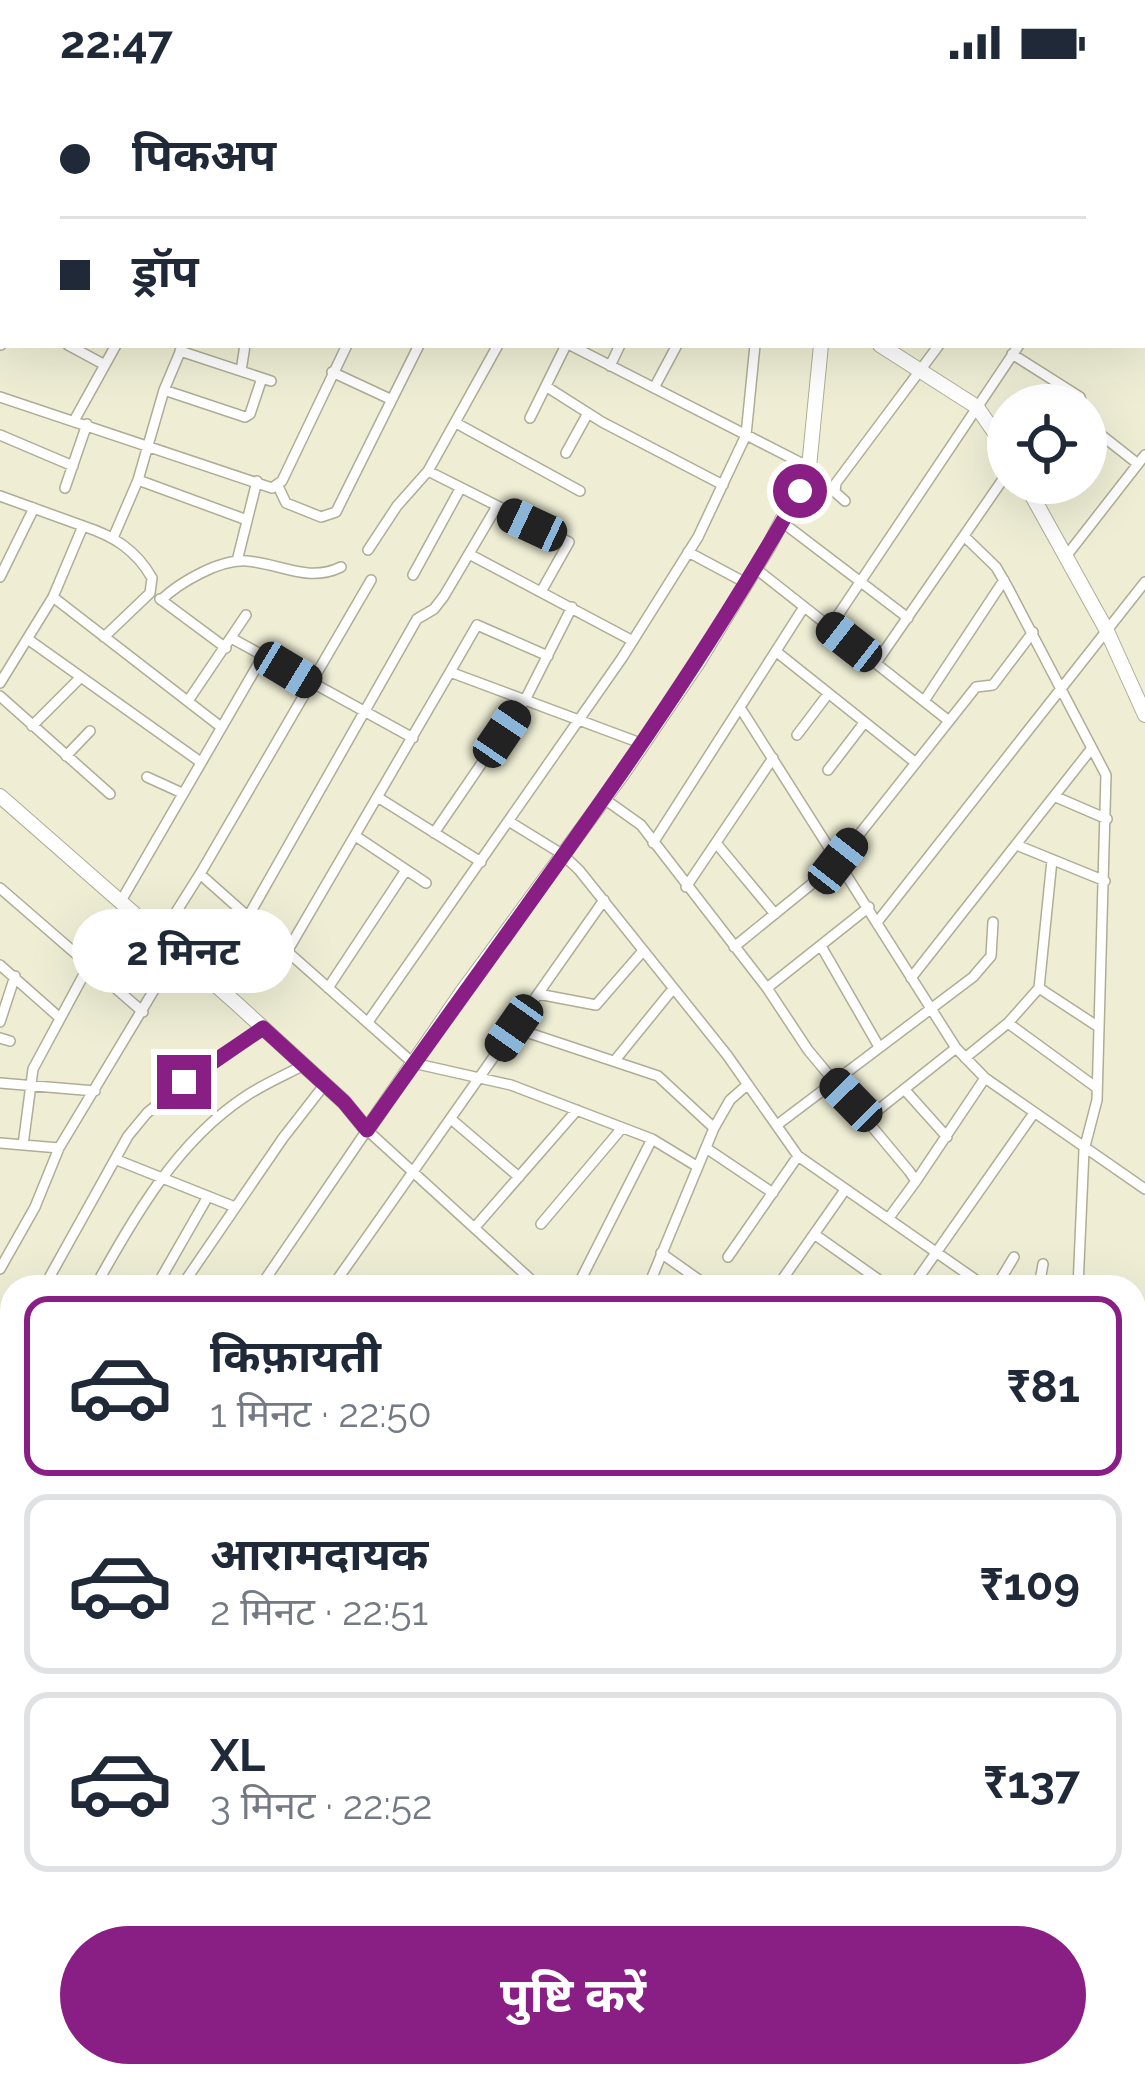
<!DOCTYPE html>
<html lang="hi">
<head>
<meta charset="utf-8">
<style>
	:root { --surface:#fff; --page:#f6f6f7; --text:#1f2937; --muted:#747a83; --line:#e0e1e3; --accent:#891f85 }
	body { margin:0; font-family:Raleway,"Noto Sans Devanagari",sans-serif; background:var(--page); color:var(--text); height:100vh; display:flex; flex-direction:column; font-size:45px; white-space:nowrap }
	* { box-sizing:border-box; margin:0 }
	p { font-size:39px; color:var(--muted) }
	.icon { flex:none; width:66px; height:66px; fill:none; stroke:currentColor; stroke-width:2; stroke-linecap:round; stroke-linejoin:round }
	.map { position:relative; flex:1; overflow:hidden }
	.side { position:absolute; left:0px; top:1191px; width:1146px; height:813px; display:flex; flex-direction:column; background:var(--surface); border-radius:36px 36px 0 0; box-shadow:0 12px 48px #0002 }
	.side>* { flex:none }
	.banner { position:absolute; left:0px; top:0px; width:1146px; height:264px; box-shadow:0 12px 48px #0002; display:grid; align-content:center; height:264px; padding:0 60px; background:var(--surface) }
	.buttons { position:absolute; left:987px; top:300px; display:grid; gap:24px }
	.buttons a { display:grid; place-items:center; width:120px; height:120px; border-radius:50%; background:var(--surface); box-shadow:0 12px 48px #0002; font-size:60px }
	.end { position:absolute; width:54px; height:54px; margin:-27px; border:15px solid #891f85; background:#fff; box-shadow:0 0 0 6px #fff }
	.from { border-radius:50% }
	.bubble { position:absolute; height:84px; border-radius:42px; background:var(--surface); box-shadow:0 12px 48px #0002; font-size:39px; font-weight:700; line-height:84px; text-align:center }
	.car { position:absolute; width:36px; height:72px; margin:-36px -18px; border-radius:15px; box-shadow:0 0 9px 3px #0007; background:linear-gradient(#222 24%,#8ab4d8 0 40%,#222 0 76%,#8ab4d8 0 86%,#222 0) }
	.banner b { display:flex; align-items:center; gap:42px; height:114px; font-size:45px }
	.banner b+b { border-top:3px solid var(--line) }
	.banner i { width:30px; height:30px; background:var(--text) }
	ul { padding:21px 0 0; list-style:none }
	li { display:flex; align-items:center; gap:36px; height:180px; margin:0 24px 18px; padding:0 36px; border:6px solid var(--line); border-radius:24px }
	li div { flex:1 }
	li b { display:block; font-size:45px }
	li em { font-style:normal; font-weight:700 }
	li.active { border-color:var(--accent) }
	li>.icon { width:108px; height:108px; stroke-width:1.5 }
	.button { display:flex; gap:24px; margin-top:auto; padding:24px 60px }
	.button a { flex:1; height:138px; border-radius:72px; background:var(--accent); color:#fff; font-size:48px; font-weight:700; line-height:138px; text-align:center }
	.status { display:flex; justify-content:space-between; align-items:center; height:84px; padding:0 60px; background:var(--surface); direction:ltr }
	.status svg { height:33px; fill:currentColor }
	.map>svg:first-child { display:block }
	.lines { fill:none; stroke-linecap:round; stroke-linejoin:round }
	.street-casing { stroke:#aead95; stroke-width:12 }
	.secondary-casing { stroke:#aead95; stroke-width:16 }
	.highway-casing { stroke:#fff; stroke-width:21 }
	.street { stroke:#fff; stroke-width:9 }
	.secondary { stroke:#fff; stroke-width:14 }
	.highway { stroke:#97d865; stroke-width:18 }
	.route { stroke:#891f85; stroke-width:15 }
</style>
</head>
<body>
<div class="status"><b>22:47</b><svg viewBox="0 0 49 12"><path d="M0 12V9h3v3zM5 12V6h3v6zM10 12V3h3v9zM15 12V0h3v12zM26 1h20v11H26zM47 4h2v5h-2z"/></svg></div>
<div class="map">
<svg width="1145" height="2003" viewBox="0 0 1145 2003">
	<rect width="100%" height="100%" fill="#efeed5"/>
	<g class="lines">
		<defs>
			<path id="street" d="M100,0l3,2
				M132,0l6,3
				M389,0l6,3
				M22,3l1,-3
				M190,3l2,-3
				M260,3l1,-3
				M338,3l2,-3
				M481,3l2,-3
				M552,3l1,-3
				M633,3l2,-3
				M696,3l2,-3
				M0,46l3,-6
				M0,214l3,-6
				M0,224l3,2
				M0,260l1,1
				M68,261l37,20
				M570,261l239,122
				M180,267l91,30
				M1012,270l68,43 2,8
				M610,282l10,-21
				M241,287l4,-26
				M332,288l58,27
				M547,303l55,35 121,63
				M654,304l23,-43
				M164,306l81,27 5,-3 12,-36
				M0,313l272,91 10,-7 65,-136
				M530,334l36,-73
				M75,335l41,-74
				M456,339l124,68
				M1086,339l52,41
				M0,351l73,31
				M566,369l22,-40
				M428,387l141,71 -27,48
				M138,396l109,40
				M278,402l8,17 35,14 15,-5 83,-167
				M65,404l22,-64
				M0,412l83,30 -30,71 -53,86
				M845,417l-10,-9 1,-9 103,-138
				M782,438l126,96
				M83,442c31,10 53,24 69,52l-2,15 -46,44
				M964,452l32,31 11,19 99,189 -9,325 -13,50 -6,137
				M113,454l25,-58 26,-90 19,-45
				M368,466l29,-44 31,-35 70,-126
				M688,468l58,31
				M469,470l164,87
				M1067,471l78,-100
				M237,477l20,-80
				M755,484l194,153
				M413,491l47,-86
				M0,493l34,-69
				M53,513l168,130
				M160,515l66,49
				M161,516c19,-18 59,-41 86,-39 35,3 61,22 94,6
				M830,543l189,-282
				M233,555l180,99
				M29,556l170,121
				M778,569l138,110
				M548,572l-71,-31 -27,47 193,72
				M876,579l132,-191
				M0,612l110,98
				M188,617l58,-86
				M924,617l80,-121
				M741,625l215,339 29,30 160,111
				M32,642l48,-48
				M797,651l31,-41
				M66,672l24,-25
				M828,686l36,-47
				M147,693l35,16
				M1056,713l51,22
				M379,714l102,64
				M603,714l38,27 126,163 41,62 101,121 7,10 -28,38
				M510,738l52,32 17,16 148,185 71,101 188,131
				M434,749l91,-133 47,-93
				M357,753l69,46
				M653,759l151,-236
				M716,759l59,71
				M1019,762l86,35
				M1052,776l-13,128 58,38
				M200,790l171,-294
				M686,803l87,-129
				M0,804l143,124
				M121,817l142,-245
				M249,831l168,-296 17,-10 10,-13 52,-88
				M878,837l267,-339
				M161,852l39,-62 213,189 98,22 141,54 46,28
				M821,862l57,99
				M734,863l101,-82 141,-178 17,-2 40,-53
				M288,866l162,-278
				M0,881l60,53
				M911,894l181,-230
				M328,904l78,-118
				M767,904l102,-81
				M538,910l58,11 46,-53
				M0,938l15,-46
				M368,938l254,-364 76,-121 48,-102 9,-90
				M1008,939l89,65
				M514,944l144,48 56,52
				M0,954l10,3
				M965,974l43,-35 31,-35
				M616,975l56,-69
				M0,999l95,8
				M904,1005l43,48
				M868,1034l88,-70
				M451,1035l68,58
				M777,1041l196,-148 18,-21 2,-34
				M0,1059l59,5
				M23,1061l10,-76 56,-104
				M706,1064l67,45
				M117,1076l118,47
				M916,1097l69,-103
				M541,1140l81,-96
				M476,1142l101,-116
				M814,1150l75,53
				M661,1169l48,34
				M728,1173l70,-101
				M0,1185l35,-62 24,-59 119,-198
				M44,1203l84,-151 19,-23 61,-50 55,-35
				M95,1203c39,-70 82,-146 151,-191 18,-12 39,-21 58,-31
				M156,1203l51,-89
				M181,1203l102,-149 42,-54
				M260,1203l107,-157 172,157
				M332,1203l272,-387
				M397,1203l3,-4
				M577,1203l75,-148
				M648,1203l66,-159 16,-28 17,-15
				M777,1203l68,-97
				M912,1203l122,-174
				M996,1203l18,-30
				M1039,1203l4,-23
				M0,1286l12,-21
				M0,1329l12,-18
				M0,1394l12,-16
				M1134,1410l11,2
				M0,1435l12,8
				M0,1466l12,-13
				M0,1549l12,-13
				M1134,1565l6,-32
				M0,1646l12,11
				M1134,1691l11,3
				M0,1755l12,-13
				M1134,1854l11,4
				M0,1957l12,10
				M1134,1991l11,-90
				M30,1992l2,11
				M158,1992l3,11
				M913,1992l4,2
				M116,2003l3,-11
				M767,2003l15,-11
				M857,2003l12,-11"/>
			<path id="secondary" d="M784,0l5,3
				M852,0l5,3
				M1143,199l2,1
				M1143,244l2,2
				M880,261l97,62 31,45
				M1025,399l81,146 39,86
				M0,712l236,207 108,99 23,28 95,-138 161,-219 74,-109 73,-120 39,-77 12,-122
				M1134,1315l11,-86
				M1098,2003l1,-11"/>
			<path id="highway" d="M809,0l4,3
				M833,0l4,3
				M1143,214l2,1
				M1143,228l2,1"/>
		</defs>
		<use href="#street" class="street-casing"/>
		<use href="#secondary" class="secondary-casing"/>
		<use href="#highway" class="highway-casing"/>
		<use href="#street" class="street"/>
		<use href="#secondary" class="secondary"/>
		<use href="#highway" class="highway"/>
	</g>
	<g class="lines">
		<path class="route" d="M184,998l79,-54 81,74 23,28c148,-211 306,-414 433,-639"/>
	</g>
</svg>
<div class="buttons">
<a><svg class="icon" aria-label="locate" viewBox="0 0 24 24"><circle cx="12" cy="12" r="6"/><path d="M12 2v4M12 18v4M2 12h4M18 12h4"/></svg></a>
</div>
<i class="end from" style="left:800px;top:407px"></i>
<i class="end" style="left:184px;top:998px"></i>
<div class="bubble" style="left:72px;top:825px;width:222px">2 मिनट</div>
<i class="car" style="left:532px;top:441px;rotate:295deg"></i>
<i class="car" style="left:849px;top:558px;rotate:308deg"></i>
<i class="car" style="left:288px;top:586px;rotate:121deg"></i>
<i class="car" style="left:502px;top:650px;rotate:34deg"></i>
<i class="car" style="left:838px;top:777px;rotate:38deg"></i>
<i class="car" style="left:514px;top:944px;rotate:215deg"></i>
<i class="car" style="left:851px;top:1016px;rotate:316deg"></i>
<div class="banner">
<b><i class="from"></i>पिकअप</b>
<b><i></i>ड्रॉप</b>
</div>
<section class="side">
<ul>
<li class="active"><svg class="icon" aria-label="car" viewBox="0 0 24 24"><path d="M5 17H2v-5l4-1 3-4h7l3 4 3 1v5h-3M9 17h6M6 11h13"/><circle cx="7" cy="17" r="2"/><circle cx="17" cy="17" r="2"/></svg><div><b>किफ़ायती</b><p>1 मिनट · 22:50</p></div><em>₹81</em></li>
<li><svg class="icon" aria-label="car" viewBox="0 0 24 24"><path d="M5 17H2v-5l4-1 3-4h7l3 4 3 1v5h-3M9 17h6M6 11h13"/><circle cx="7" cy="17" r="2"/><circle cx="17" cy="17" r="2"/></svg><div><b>आरामदायक</b><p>2 मिनट · 22:51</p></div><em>₹109</em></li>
<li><svg class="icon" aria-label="car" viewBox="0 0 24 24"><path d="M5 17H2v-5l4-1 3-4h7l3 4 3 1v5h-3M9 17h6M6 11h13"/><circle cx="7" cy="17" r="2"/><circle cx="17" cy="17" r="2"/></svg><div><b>XL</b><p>3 मिनट · 22:52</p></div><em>₹137</em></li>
</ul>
<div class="button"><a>पुष्टि करें</a></div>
</section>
</div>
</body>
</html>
